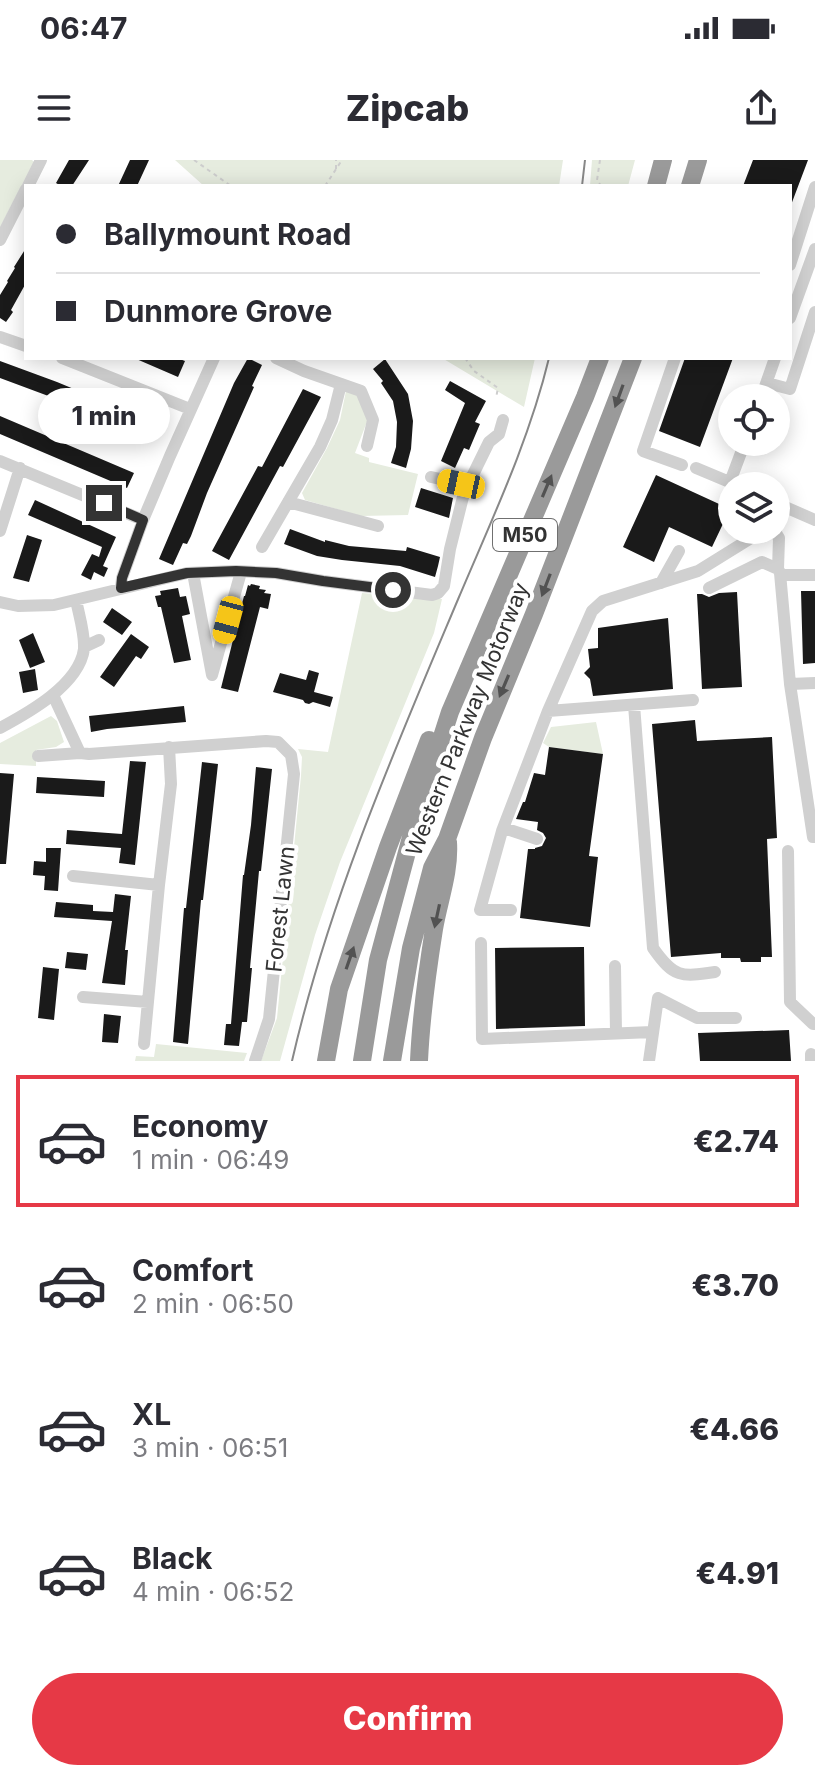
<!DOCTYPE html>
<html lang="en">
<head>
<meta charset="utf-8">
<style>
	:root { --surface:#fff; --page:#f7f7f7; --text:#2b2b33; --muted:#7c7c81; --line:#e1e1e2; --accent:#e63946 }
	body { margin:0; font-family:Inter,sans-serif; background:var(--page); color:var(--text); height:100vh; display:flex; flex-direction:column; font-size:30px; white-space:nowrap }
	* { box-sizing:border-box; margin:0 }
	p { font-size:26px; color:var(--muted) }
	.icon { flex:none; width:44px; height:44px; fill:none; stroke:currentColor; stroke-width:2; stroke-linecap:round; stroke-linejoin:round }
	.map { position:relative; height:901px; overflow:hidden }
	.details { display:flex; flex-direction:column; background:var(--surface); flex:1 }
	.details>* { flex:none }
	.guide { position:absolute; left:24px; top:24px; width:768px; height:176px; border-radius:0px; box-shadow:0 4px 20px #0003; display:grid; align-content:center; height:176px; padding:0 32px; background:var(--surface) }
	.controls { position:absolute; left:718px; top:224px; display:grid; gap:16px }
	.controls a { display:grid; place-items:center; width:72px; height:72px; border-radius:50%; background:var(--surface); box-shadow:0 4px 20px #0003; font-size:40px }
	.end { position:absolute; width:36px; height:36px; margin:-18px; border:10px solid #333; background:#fff; box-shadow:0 0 0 4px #fff }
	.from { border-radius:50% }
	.bubble { position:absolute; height:56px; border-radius:28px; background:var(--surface); box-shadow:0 4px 20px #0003; font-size:26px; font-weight:800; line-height:56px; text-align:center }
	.car { position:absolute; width:24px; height:48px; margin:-24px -12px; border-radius:10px; box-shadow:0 0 6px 2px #0007; background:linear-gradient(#f5c518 24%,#345 0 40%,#f5c518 0 76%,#345 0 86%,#f5c518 0) }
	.guide b { display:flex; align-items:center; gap:28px; height:76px; font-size:30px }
	.guide b+b { border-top:2px solid var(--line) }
	.guide i { width:20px; height:20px; background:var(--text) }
	ul { padding:14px 0 0; list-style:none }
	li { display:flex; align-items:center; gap:24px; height:132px; margin:0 16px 12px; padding:0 16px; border:4px solid transparent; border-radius:0px }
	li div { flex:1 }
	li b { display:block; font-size:30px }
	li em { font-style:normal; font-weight:800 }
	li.on { border-color:var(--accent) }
	li>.icon { width:72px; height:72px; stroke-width:1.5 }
	.button { display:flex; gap:16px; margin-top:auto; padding:16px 32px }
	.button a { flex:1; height:92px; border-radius:48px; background:var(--accent); color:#fff; font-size:32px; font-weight:800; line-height:92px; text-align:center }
	.status { display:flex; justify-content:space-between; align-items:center; height:56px; padding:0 40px; background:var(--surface); direction:ltr }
	.status svg { height:22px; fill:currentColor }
	header { display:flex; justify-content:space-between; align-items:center; height:104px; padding:0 32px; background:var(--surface); font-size:36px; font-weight:800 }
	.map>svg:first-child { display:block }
	.green { fill:#e6ecdf }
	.building { fill:#1a1a1a }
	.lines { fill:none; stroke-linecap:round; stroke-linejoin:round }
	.path { stroke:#cdcdcd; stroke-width:2; stroke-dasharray:4 4; stroke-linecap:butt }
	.minor { stroke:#d0d0d0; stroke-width:12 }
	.highway { stroke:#9a9a9a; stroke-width:18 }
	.tram { stroke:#888; stroke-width:2 }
	.oneway { fill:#525252 }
	.route { stroke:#333; stroke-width:10 }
	.labels { text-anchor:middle; stroke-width:8; stroke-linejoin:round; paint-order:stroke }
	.shield { fill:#fff; stroke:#707070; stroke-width:2 }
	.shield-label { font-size:20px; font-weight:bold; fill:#333 }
	.street-label { font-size:22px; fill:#333; stroke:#fff }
</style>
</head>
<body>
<div class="status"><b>06:47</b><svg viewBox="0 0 49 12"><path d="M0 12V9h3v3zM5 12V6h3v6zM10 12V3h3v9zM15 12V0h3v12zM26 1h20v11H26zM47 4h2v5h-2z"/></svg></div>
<header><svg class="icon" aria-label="menu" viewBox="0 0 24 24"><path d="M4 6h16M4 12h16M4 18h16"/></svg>Zipcab<svg class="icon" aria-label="share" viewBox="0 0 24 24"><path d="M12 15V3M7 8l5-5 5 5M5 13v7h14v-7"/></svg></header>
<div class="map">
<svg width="815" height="901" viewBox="0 0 815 901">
	<rect width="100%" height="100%" fill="#fff"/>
	<path class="green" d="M0,0h32l2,2 -34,65z
		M175,0h388l-4,26h-355z
		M592,0h43l-7,26h-38z
		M442,198h93l-11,49z
		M346,231l13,4 9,24 -13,34 14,5v4l49,12 -10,41 -47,1 -56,-16 -3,-7 25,-45 13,-28z
		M362,433l80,6 -8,34 -94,229 -25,73 -35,126h-19l16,-43 24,-242 1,-19 -4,-8 30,3z
		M51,556l6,5 7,21 -8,5 -20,3v16l-36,-2v-21z
		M596,562l7,32 -54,-7 -6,-4 8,-16z
		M156,884l91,9 -3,8h-109l1,-5 18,1z"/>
	<path class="building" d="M69,0h20l-17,26h-11l-5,-3z
		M130,0h19l-12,26h-19z
		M753,0h55l-17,45 -1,-19h-47z
		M26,88v35l-15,27 2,2 -7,10 -6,-4v-23l8,-13 -1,-1 8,-13 -1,-1z
		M134,198h43l8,3 -7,16z
		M248,198l14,7 -10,21 2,1 -47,106 -16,43 -4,8 -4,-1 -10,22 -14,-6 75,-176z
		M685,198h48l-33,89 -41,-16z
		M385,199l23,35 5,27 -2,28 -5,19 -15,-5 5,-16 1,-25 -4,-21 -12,-18 2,-2 -10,-12z
		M0,201l57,21 101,42 -7,14 -65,-28 -86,-32z
		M450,221l36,20 -11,21 5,2 -11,26 -5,-2 -9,20 -14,-7 24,-58 -20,-13z
		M303,229l18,8 -38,70 -3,-1 -51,94 -17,-9 46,-85 4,1z
		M0,256l134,57 -7,15 -127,-54z
		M656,315l74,34 -18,38 -43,-20 -15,35 -31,-15z
		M421,328l32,10 -4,20 -34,-11z
		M35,340l81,37 -13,29 5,2 -4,9 -10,-5 -3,8 -10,-5 11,-21 7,3 3,-10 -74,-32z
		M290,369l35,13v-2l24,6 57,5 1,-4 33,10 -2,9 -3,11 -35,-11 -58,-6 -25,-4 -33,-12z
		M27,375l15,5 -13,42 -16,-4z
		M251,424l9,2 -1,3 7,1 -2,3 7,1 -3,15 -8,-2 -22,85 -17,-4 23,-92h1l3,-11 2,1z
		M178,428l2,9 6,-1 4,18 -8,2 9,44 -17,3 -13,-56h-3l-3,-11 6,-1 -1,-4z
		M801,431h14v72l-12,1z
		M737,432l5,95 -40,2 -5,-95h5l7,3 10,-4z
		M112,448l20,14 -10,13 -19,-13z
		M668,458l5,71 -80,7 -3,-17 -6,-6 6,-6 -2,-18 10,-1v-20z
		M33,473l12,29 -15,6 -11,-28z
		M131,474l18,13 -8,12 -5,-3 -22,31 -14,-10z
		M35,509l3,21 -15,3 -4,-21z
		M309,510l10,3 -5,19 19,5 -3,10 -17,-5 -4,2 -4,-1 -2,-3 -30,-8 7,-19 26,7z
		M184,546l2,16 -79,7 -16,3 -2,-16z
		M695,560l2,21 75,-4 5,101 -10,1 5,118h-11v5h-20l-1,-4h-19v-5l-50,4 -19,-233z
		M549,587l54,7 -14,102 9,1 -8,70 -70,-9 8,-69h7v-1l7,-2 4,-8 -3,-5 -6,-3 1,-8 -22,-3 7,-17h2l9,-29 11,2z
		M130,601l16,1 -11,103 -16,-2 2,-15 -55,-4 1,-14 55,4z
		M202,602l16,2 -15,136h-2l-13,144 -15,-2 11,-134h2z
		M256,607l16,2 -11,102h-2l-9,97h2l-5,54h-5l-3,24 -15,-1 2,-21h5l12,-149h1l7,-50z
		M0,613l14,1 -8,90h-6z
		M37,617l68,4 -1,16 -68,-4z
		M46,688h15l-3,43 -14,-1 1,-14 -12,-1 1,-14 12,1z
		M115,734l16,2 -6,54h3l-3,35 -23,-2 10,-62 -58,-4 2,-15 37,3v6l20,1z
		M584,787l1,79 -89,3 -1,-81z
		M67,792l21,2 -2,16 -21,-2z
		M43,807l16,2 -5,51 -16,-2z
		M104,854l17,2 -3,27 -16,-1z
		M789,870l2,31h-91l-2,-28z"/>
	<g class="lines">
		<path class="path" d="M194,0l37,26
			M600,0l-3,20 4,6
			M336,9v-9
			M325,26l17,-26
			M465,198l9,13 24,17 -2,10"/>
		<path class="minor" d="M28,26l13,-26
			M0,80l26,-51
			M790,105l25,-78
			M790,158l25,-69
			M0,177l26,9
			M62,198l128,51
			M276,198l28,13 57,20 12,29 -6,26
			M675,198l-32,93 39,14
			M767,223l23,6 25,-77
			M761,238l14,-40
			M0,301l143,59
			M696,308l43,18
			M431,317l37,8
			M730,322l15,-40
			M288,342l90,24
			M776,343l39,17
			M774,370l5,8 -1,31 2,4 10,111 23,153h2
			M0,371l20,-63
			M262,387l58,-100 12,-27 9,-36
			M193,413l19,102 29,-103
			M780,413l4,2h31
			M661,423l18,-32
			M121,428l1,-10 21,-58 27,-64 44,-98
			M709,428l53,-26 16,7
			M0,442l18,4 36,-1 133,-32 49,-2 40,2 47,8 109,14 6,-2 6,-7 6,-37 14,-56 25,-51 10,-8 4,-14
			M84,487l15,-7
			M790,524l25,-1
			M53,535l27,58 9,1 177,-13 12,1 13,13 3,19 -25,245 -14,42
			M634,545l19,243c21,30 28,29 62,24
			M548,551l145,-11
			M0,568c28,-15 79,-43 84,-79 1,-15 -5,-34 -8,-49
			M38,596l42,-3
			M504,668l33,11
			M788,691l2,151 23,22h2
			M73,716l86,9
			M511,750h-31l22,-79 46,-120 44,-100 11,-10 95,-30 66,-41
			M481,783l1,96 170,-7
			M615,806l1,67
			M83,837l65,5
			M144,884l15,-159 12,-101 -2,-37
			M811,894v7
			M649,901l9,-63 39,20h39"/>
		<path class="highway" d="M656,26l7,-26
			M690,26l8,-26
			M326,901l13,-72 49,-142 41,-107
			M362,901l16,-101 40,-149 32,-99 135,-315 15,-39
			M392,901l19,-113 21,-80 15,-29 36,-101 51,-124 99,-256
			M419,901c2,-44 8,-88 15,-132 5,-29 16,-57 14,-87"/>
		<path class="tram" d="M582,26l3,-26
			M292,901c37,-161 103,-312 167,-464 33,-78 70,-156 90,-239"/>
	</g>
	<defs><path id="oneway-solid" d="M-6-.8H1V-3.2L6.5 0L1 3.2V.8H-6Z" transform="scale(2)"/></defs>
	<g class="oneway">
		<use href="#oneway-solid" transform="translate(619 236) rotate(110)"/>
		<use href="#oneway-solid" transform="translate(547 326) rotate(-67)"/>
		<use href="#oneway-solid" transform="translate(546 425) rotate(111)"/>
		<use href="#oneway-solid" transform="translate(504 526) rotate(113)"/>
		<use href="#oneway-solid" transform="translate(437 756) rotate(102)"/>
		<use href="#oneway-solid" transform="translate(350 798) rotate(-71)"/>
	</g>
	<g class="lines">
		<path class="route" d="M104,343l39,17 -21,58 -1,10 66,-15 49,-2 40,2 47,8 70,9"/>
	</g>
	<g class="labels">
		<rect class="shield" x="493" y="359" width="64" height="32" rx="6"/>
		<g class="shield-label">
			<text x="525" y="382">M50</text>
		</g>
		<g class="street-label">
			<text transform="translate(467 559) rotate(-68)" y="8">Western Parkway Motorway</text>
			<text transform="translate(280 749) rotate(-84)" y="8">Forest Lawn</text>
		</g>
	</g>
</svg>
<div class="controls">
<a><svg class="icon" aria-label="locate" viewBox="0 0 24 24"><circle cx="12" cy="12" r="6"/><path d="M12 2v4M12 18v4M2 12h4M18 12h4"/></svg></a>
<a><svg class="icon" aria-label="layers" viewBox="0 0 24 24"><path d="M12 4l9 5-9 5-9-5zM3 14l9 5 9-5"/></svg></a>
</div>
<i class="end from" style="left:393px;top:430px"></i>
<i class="end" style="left:104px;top:343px"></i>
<div class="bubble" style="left:38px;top:228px;width:132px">1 min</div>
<i class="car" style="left:461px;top:324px;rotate:282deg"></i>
<i class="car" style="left:228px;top:460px;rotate:195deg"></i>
<div class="guide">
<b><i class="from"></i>Ballymount Road</b>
<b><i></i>Dunmore Grove</b>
</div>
</div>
<section class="details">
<ul>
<li class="on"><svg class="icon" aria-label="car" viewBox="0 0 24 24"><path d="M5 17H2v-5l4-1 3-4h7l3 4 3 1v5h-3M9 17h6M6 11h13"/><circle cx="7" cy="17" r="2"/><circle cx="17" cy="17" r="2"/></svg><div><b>Economy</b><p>1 min · 06:49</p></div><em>€2.74</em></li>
<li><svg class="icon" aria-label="car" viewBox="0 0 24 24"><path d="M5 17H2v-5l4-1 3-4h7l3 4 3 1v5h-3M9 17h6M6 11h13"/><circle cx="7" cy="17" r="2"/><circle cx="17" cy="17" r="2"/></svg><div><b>Comfort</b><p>2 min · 06:50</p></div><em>€3.70</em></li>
<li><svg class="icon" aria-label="car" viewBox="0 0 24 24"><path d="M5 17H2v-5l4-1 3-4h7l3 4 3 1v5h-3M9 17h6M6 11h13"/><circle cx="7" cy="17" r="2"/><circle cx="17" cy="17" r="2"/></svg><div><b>XL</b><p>3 min · 06:51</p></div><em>€4.66</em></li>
<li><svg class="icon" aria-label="car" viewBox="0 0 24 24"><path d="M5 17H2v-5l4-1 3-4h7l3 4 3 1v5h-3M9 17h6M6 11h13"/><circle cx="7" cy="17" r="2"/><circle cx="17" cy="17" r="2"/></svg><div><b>Black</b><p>4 min · 06:52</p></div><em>€4.91</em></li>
</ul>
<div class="button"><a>Confirm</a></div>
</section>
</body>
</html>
